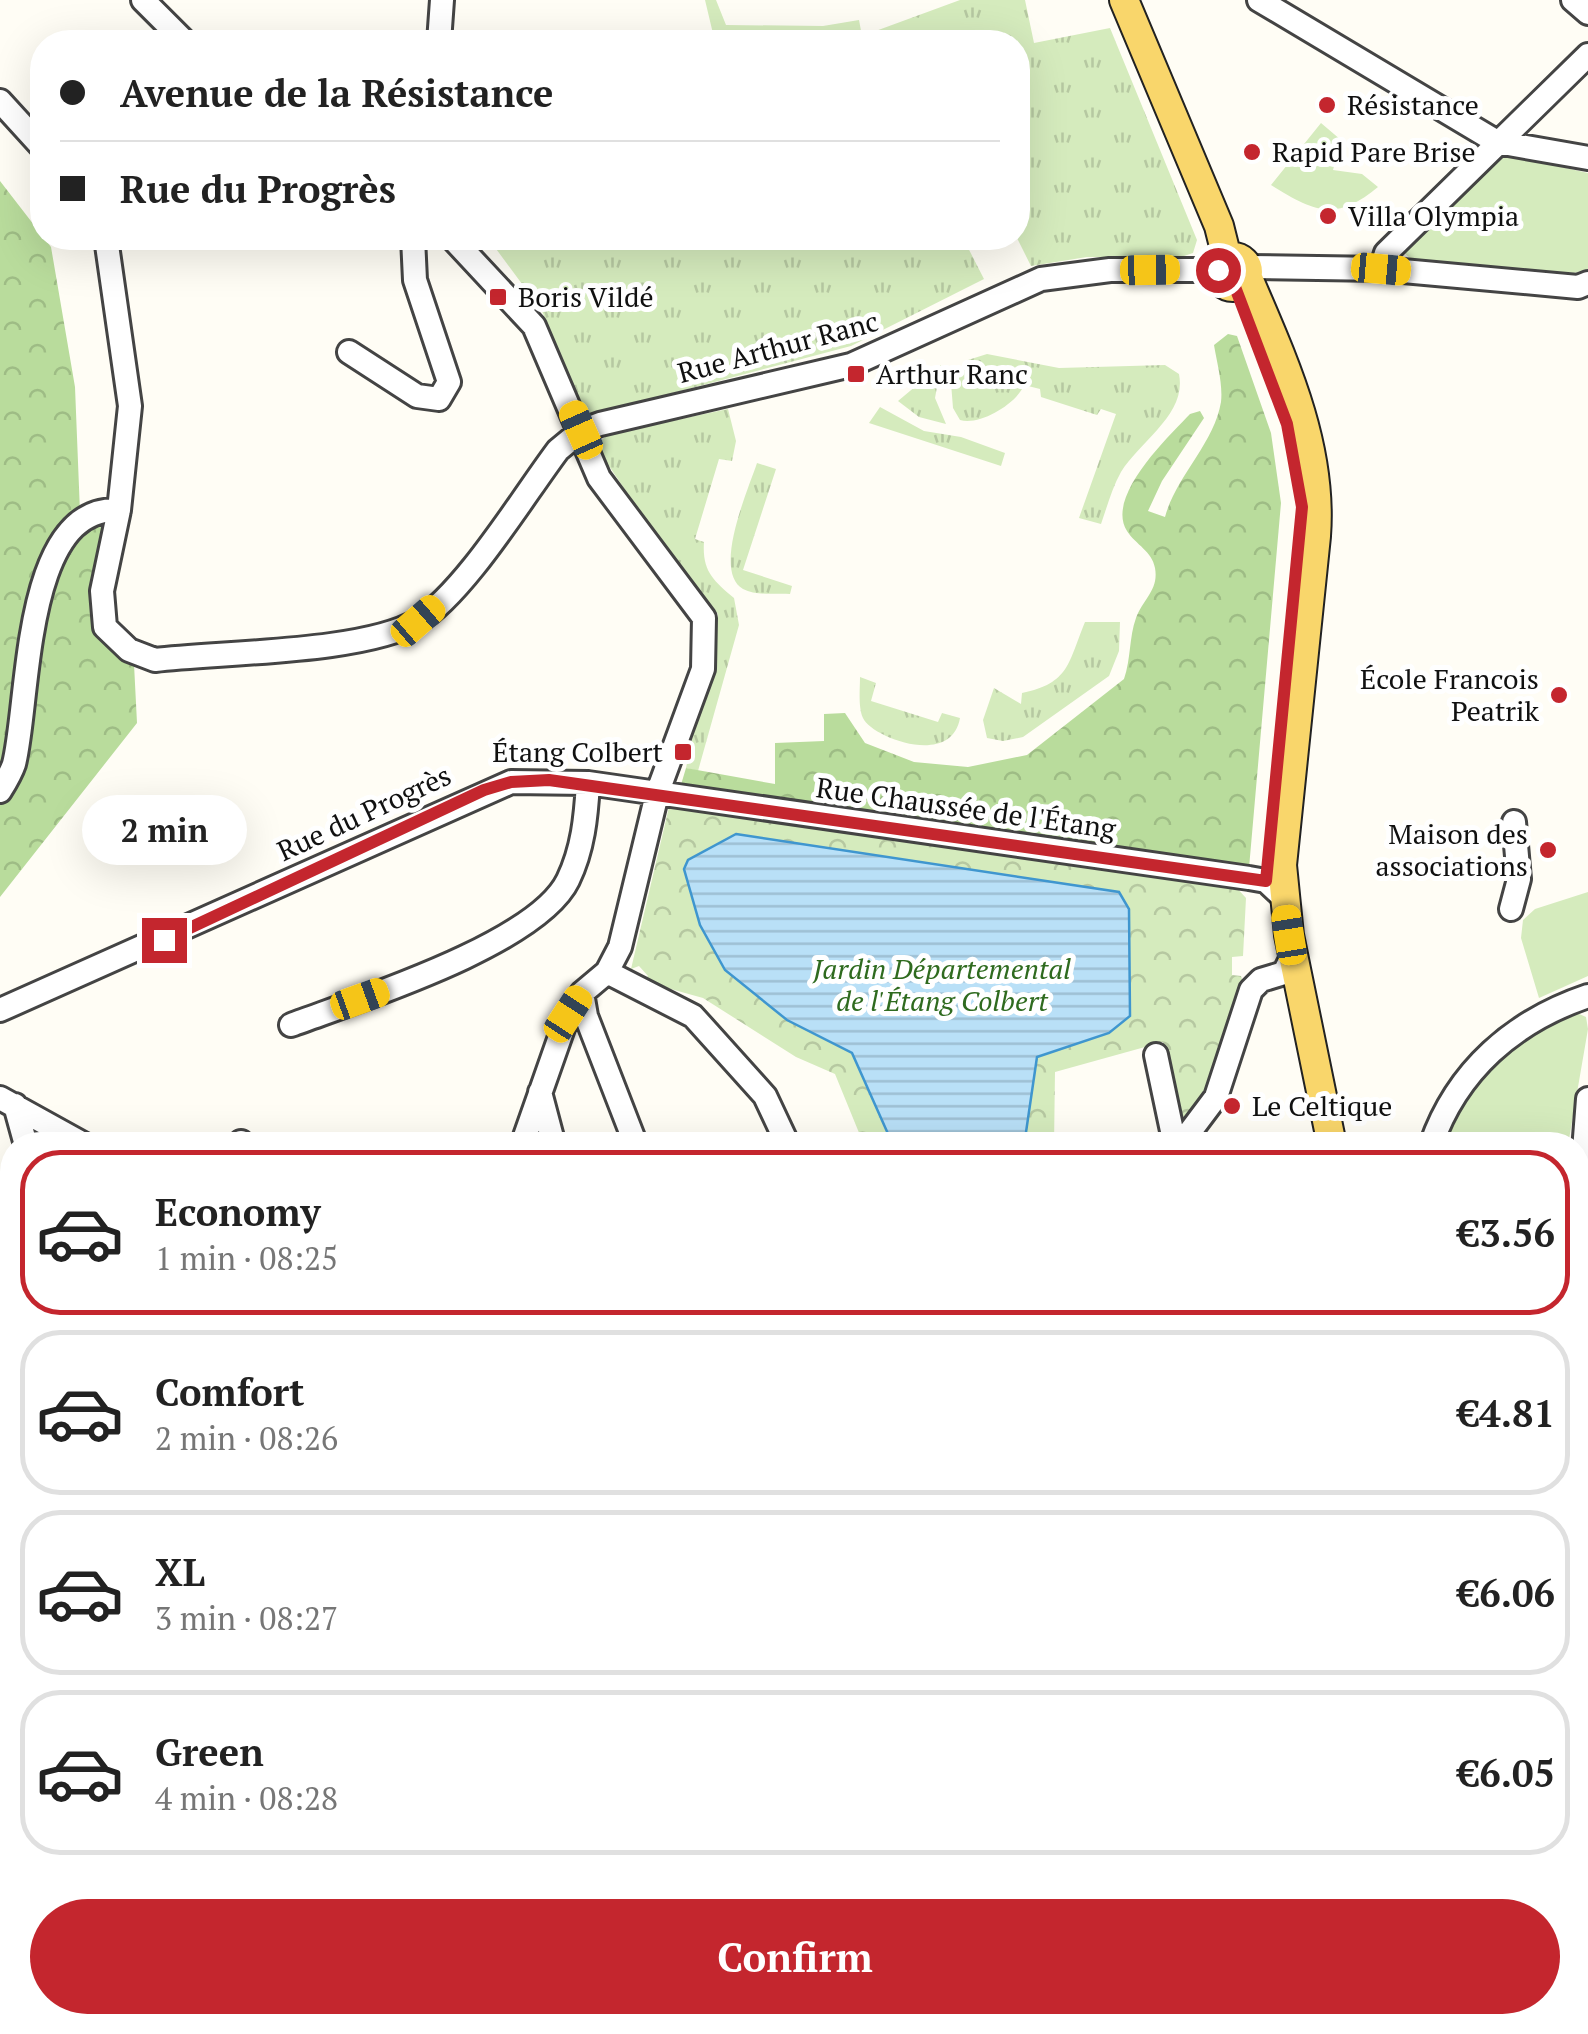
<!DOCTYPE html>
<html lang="en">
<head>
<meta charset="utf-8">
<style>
	:root { --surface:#fff; --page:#f6f6f6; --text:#222; --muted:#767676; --line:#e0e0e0; --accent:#c4262e }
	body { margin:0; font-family:"PT Serif",serif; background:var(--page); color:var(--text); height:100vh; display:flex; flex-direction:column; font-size:38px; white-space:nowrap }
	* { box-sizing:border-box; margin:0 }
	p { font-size:32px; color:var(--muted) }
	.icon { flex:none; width:55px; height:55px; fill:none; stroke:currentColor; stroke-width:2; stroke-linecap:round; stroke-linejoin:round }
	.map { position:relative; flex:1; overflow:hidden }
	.side { position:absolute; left:0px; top:1132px; width:1590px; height:902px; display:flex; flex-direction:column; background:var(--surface); border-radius:40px 40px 0 0; box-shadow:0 10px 40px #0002 }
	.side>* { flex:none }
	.hud { position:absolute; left:30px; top:30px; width:1000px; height:220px; border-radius:40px; box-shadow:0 10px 40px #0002; display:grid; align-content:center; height:220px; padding:0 30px; background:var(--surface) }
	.end { position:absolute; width:45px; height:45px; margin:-22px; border:12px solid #c4262e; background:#fff; box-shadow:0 0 0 5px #fff }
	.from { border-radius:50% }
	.bubble { position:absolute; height:70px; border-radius:35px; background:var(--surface); box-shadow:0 10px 40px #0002; font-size:32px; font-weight:800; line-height:70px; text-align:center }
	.car { position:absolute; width:30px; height:60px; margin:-30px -15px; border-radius:12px; box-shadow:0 0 8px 2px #0007; background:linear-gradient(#f5c518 24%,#345 0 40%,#f5c518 0 76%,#345 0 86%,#f5c518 0) }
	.hud b { display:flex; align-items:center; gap:35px; height:95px; font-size:38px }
	.hud b+b { border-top:2px solid var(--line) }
	.hud i { width:25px; height:25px; background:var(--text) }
	ul { padding:18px 0 0; list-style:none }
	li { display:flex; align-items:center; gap:30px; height:165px; margin:0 20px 15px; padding:0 10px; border:5px solid var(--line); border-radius:40px }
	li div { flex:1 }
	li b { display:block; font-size:38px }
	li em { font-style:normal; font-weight:800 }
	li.active { border-color:var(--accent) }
	li>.icon { width:90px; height:90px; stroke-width:1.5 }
	.cta { display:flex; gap:20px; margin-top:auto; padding:20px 30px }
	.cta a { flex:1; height:115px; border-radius:60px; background:var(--accent); color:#fff; font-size:40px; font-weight:800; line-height:115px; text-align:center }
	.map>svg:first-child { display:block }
	.grass { fill:url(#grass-tufts) }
	.forest { fill:url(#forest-crowns) }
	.park { fill:url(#park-crowns) }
	.garden { fill:#d5ebbd }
	.water { fill:url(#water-rules); stroke:#3f96cf; stroke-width:2.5 }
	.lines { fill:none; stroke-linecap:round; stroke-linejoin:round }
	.minor-casing { stroke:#444; stroke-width:28 }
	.major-casing { stroke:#222; stroke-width:32 }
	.minor { stroke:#fff; stroke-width:22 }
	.major { stroke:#f9d66b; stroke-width:28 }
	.route { stroke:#c4262e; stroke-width:12 }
	.poi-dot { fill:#c4262e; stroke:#fff; stroke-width:4 }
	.labels { text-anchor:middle; stroke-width:10; stroke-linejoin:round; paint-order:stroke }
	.poi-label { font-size:28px; fill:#111; stroke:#fff; text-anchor:start }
	.street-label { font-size:28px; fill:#111; stroke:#fff }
	.park-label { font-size:28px; font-style:italic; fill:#2f6b1f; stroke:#fff }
</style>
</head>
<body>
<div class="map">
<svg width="1588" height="2034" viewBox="0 0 1588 2034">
	<defs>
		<pattern id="grass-tufts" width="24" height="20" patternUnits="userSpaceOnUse" patternTransform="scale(2.5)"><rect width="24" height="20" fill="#d5ebbd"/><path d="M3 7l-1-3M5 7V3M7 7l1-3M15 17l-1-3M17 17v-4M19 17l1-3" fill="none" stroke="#b6c8a1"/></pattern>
		<pattern id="forest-crowns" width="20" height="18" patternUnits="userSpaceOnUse" patternTransform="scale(2.5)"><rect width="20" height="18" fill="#b9dc9c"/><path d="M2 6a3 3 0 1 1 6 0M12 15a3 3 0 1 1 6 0" fill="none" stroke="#9ebc85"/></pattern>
		<pattern id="park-crowns" width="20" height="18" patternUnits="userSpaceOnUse" patternTransform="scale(2.5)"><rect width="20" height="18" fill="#d5ebbd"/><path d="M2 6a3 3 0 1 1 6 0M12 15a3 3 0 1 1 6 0" fill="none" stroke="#b6c8a1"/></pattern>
		<pattern id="water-rules" width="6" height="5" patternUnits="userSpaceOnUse" patternTransform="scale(2.5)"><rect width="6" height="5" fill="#b9e0f7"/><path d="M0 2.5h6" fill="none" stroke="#9ebfd3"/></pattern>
	</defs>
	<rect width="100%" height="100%" fill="#fffdf5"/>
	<path class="grass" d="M705,0h11l10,25 97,1 36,-6 3,16 98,-36h65l9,43 76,-15 87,212 -4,13 -12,4h-94l-56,9 -14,-28 1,-196h-303z
		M488,238h475l21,41 -133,67 -262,69 -6,-6 -41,-98z
		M987,354l72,14 106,-3 14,9c8,40 -38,66 -58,98 -9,16 -14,35 -20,52l-22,-6 37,-104 -15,-5 -4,6 -56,-18 -1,-8 -16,-4c-6,17 -43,41 -64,35l-7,-12 -2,-25 17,-23z
		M941,365l-6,33 11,26 -27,-7 -21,-16z
		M880,407l44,24 37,6 44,16 -4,13 -132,-43z
		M728,409l8,32 -4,20 -13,-2 -24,80 9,3c-2,29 9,38 30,56l5,27 -41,146 -12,-3 32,-154 -66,-84 -51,-76 -2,-12 10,-8z
		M757,463l19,6 -33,101 49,16 -2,8c-15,-1 -34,2 -47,-5 -31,-18 5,-99 14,-126z
		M1085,622h35l-1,29 -10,25 -86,61 -20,4 -16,-3 -4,-18 11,-32 27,16 1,-11c48,-10 46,-30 63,-71z
		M860,677l16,6 -5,18 67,21 4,-9 18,5c-9,51 -90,18 -97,0 -5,-11 -3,-29 -3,-41z"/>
	<path class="forest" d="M0,181l51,66 24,140 5,125 26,19 -6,109 34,24 3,59 -137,174z
		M1228,334l9,2 34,97 10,70 -32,365 -569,-80 6,-20 89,16v-41l49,-2v-27l21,-1 20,30 49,19 54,5 59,-12 97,-76c7,-20 5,-42 12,-61 7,-19 23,-28 19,-50 -3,-17 -19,-23 -28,-37 -22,-34 41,-94 63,-117l10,-3 4,7 -42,63 -14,30 17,6c11,-41 49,-73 56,-115 2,-18 -4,-39 -7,-57z
		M993,2022l76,1 10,5 31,-5 34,8 18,-9h178l6,12h-361z"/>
	<path class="park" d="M675,803l560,83 11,12 -3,58 -11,1v18l9,1 2,7 -24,89 -30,50 -9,2 -17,-82 -108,30 -1,73h-190l-29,-71 -39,-17 -93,-59 -61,-17 6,-5 -9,-10 -8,3 38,-162z"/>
	<path class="garden" d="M1321,123l20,17 -8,30 29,4 16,13c-42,35 -64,25 -107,-2z
		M1508,155l80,18v96l-14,4 -162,-13 -10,-9 92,-94z
		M1588,892v84l-49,22 -18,-60 2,-18 12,-11z
		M1577,1013l9,4 2,12 -20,116h-124c23,-58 70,-116 133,-132z"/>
	<path class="water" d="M736,834l383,58 10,17 1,107 -21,17 -72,24 -12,82 -15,6h-117l-41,-92 -65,-33 -62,-50 -25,-45 -16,-56 4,-9z"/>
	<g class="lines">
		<defs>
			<path id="minor" d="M143,0l42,42
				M1259,0l238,142 91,16
				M1573,0l15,13
				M439,42l3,-42
				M0,101l42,46
				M106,238l24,168 -11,104 -17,81 3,36 24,23 26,10c67,-8 209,-7 263,-39 46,-27 106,-126 140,-171l23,-19 19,-7 251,-59 190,-86 69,-9h108
				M452,238l82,88 65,152 105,140 -1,51 -46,125 -37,153 -13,25 -25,21 -14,21 -46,131
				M1248,267l133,2 197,18 10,-4
				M1381,269l5,-16 202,-198
				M349,352l68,44 22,3 10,-17 -34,-102 -2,-42
				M0,791c5,-8 11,-18 14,-27 16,-62 8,-259 105,-254
				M1511,909l8,-30 -5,-57
				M607,972l86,44 72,80 23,49
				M582,993l4,23 50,129
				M0,1010l511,-228 77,1 661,95 17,3 17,16
				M291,1025c67,-25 246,-81 277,-145 15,-31 18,-63 20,-97
				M1156,1055l19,90
				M540,1092l14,53
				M0,1098l85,47
				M15,1105l11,40
				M241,1142l3,3
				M1180,1145l36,-48 35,-107 10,-10 23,-7 9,-18
				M1431,1145c26,-75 83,-124 157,-149
				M1578,1227l10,-128
				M1578,1265l10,-5
				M1578,1317l10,133
				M0,1830l12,-7
				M0,1850l12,24
				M1578,1887l10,37
				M518,2022l4,12
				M750,2022l5,12
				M801,2022l7,12
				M1145,2022l10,2
				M94,2032l16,-10
				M311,2034l3,-12
				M497,2034l3,-12"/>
			<path id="major" d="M1124,0l95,226 8,32
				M1218 272a15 15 0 1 1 30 0a15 15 0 1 1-30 0Z
				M1248,278c35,82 75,167 68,258l-34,329 7,70 43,210
				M1578,1634l10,19"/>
		</defs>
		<use href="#minor" class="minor-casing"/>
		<use href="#major" class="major-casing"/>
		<use href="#minor" class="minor"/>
		<use href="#major" class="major"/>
	</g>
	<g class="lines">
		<path class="route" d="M164,940l320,-150 27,-8 38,-2 717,101 36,-374 -15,-83 -52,-137 -14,-7 -3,-10"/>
	</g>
	<g class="poi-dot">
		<circle cx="1327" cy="105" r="10"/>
		<circle cx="1252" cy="152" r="10"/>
		<circle cx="1328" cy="216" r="10"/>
		<rect x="488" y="287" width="20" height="20" rx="5"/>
		<rect x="846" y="364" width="20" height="20" rx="5"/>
		<circle cx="1559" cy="695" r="10"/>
		<rect x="673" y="742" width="20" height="20" rx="5"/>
		<circle cx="1548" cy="850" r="10"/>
		<circle cx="1232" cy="1106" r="10"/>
	</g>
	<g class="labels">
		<g class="poi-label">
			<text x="1347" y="115">Résistance</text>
			<text x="1272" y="162">Rapid Pare Brise</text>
			<text x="1348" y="226">Villa Olympia</text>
			<text x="518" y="307">Boris Vildé</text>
			<text x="876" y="384">Arthur Ranc</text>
			<text x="1539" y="689" text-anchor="end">École Francois<tspan x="1539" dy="32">Peatrik</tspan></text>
			<text x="663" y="762" text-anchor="end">Étang Colbert</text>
			<text x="1528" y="844" text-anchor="end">Maison des<tspan x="1528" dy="32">associations</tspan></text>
			<text x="1252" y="1116">Le Celtique</text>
		</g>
		<g class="street-label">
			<text transform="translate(778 347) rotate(-15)" y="10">Rue Arthur Ranc</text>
			<text transform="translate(966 808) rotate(8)" y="10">Rue Chaussée de l'Étang</text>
			<text transform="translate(364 813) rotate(-25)" y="10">Rue du Progrès</text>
		</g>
		<g class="park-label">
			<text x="942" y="979">Jardin Départemental<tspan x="942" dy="32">de l'Étang Colbert</tspan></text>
		</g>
	</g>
</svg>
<i class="end from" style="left:1218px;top:270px"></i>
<i class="end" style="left:164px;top:940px"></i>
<div class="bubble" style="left:82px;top:795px;width:165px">2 min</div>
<i class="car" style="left:1381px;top:269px;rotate:95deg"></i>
<i class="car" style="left:1150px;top:270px;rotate:89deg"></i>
<i class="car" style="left:581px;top:430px;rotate:336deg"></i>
<i class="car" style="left:418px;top:621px;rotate:49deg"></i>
<i class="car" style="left:1289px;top:935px;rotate:351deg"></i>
<i class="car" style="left:360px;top:999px;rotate:70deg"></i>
<i class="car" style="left:568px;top:1014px;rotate:33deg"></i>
<div class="hud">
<b><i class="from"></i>Avenue de la Résistance</b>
<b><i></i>Rue du Progrès</b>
</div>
<section class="side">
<ul>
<li class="active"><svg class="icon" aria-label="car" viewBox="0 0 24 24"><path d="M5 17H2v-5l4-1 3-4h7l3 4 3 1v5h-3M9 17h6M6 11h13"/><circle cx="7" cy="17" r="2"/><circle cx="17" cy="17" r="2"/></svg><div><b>Economy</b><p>1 min · 08:25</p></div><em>€3.56</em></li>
<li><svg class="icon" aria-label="car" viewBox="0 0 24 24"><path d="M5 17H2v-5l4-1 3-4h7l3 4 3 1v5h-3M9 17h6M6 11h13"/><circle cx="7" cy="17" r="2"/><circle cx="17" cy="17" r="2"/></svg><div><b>Comfort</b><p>2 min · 08:26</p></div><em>€4.81</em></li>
<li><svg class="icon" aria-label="car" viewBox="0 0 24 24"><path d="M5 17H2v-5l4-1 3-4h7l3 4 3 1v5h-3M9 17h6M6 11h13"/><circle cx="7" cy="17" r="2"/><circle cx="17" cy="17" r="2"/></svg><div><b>XL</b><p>3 min · 08:27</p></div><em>€6.06</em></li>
<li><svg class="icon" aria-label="car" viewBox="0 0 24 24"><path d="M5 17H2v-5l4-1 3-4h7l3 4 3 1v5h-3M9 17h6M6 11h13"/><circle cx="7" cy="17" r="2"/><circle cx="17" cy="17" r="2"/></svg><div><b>Green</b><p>4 min · 08:28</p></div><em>€6.05</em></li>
</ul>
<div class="cta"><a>Confirm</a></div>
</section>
</div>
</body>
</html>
